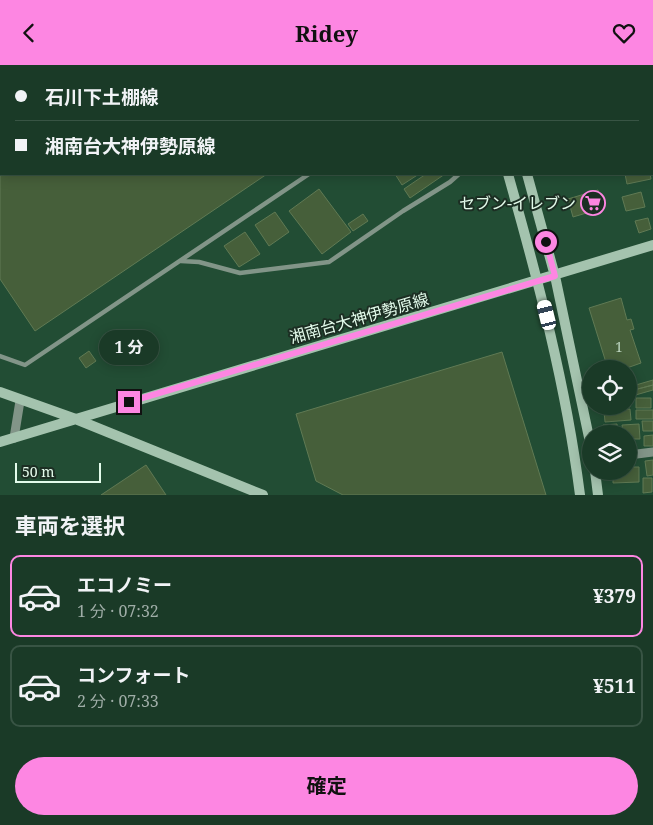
<!DOCTYPE html>
<html lang="ja">
<head>
<meta charset="utf-8">
<style>
	:root { --surface:#1a3a27; --page:#23412f; --text:#f1f3f6; --muted:#9fada7; --line:#385444; --accent:#fd86e2 }
	body { margin:0; font-family:"Noto Serif","Noto Sans JP",serif; background:var(--page); color:var(--text); height:100vh; display:flex; flex-direction:column; font-size:19px; white-space:nowrap }
	* { box-sizing:border-box; margin:0 }
	p { font-size:16px; color:var(--muted) }
	.icon { flex:none; width:28px; height:28px; fill:none; stroke:currentColor; stroke-width:2; stroke-linecap:round; stroke-linejoin:round }
	.map { position:relative; height:430px; overflow:hidden }
	.details { display:flex; flex-direction:column; background:var(--surface); flex:1 }
	.details>* { flex:none }
	.top-card { position:absolute; left:0px; top:0px; width:654px; height:110px; box-shadow:0 2px 12px #0003,0 0 0 1px var(--line); display:grid; align-content:center; height:110px; padding:0 15px; background:var(--surface) }
	.tools { position:absolute; left:582px; top:295px; display:grid; gap:10px }
	.tools a { display:grid; place-items:center; width:55px; height:55px; border-radius:50%; background:var(--surface); box-shadow:0 2px 12px #0003,0 0 0 1px var(--line); font-size:25px }
	.scale { position:absolute; left:15px; bottom:12px; width:86px; box-sizing:border-box; padding-left:5px; border:2px solid #e3fbeb; border-top:0; font-size:14px; line-height:18px; white-space:nowrap; color:#e3fbeb; -webkit-text-stroke:4px #1c2e23; paint-order:stroke }
	.end { position:absolute; width:22px; height:22px; margin:-11px; border:6px solid #fd86e2; background:#111; box-shadow:0 0 0 2px #111 }
	.from { border-radius:50% }
	.bubble { position:absolute; height:35px; border-radius:18px; background:var(--surface); box-shadow:0 2px 12px #0003,0 0 0 1px var(--line); font-size:16px; font-weight:700; line-height:35px; text-align:center }
	.car { position:absolute; width:15px; height:30px; margin:-15px -8px; border-radius:6px; box-shadow:0 0 4px 1px #0007; background:linear-gradient(#fff 24%,#345 0 40%,#fff 0 76%,#345 0 86%,#fff 0) }
	.top-card b { display:flex; align-items:center; gap:18px; height:48px; font-size:19px }
	.top-card b+b { border-top:1px solid var(--line) }
	.top-card i { width:12px; height:12px; background:var(--text) }
	ul { padding:0; list-style:none }
	li { display:flex; align-items:center; gap:15px; height:82px; margin:0 10px 8px; padding:0 5px; border:2px solid var(--line); border-radius:10px }
	li div { flex:1 }
	li b { display:block; font-size:19px }
	li em { font-style:normal; font-weight:700 }
	li.on { border-color:var(--accent) }
	li>.icon { width:45px; height:45px; stroke-width:1.5 }
	h2 { padding:0 15px; font-size:22px; line-height:60px }
	.cta { display:flex; gap:10px; margin-top:auto; padding:10px 15px }
	.cta a { flex:1; height:58px; border-radius:30px; background:var(--accent); color:#111; font-size:20px; font-weight:700; line-height:58px; text-align:center }
	header { display:flex; justify-content:space-between; align-items:center; height:65px; padding:0 15px; background:var(--accent); color:#111; font-size:22px; font-weight:700 }
	.map>svg:first-child { display:block }
	.building { fill:#465f3a; stroke:#607a54 }
	.lines { fill:none; stroke-linecap:round; stroke-linejoin:round }
	.lane { stroke:#829588; stroke-width:4.5 }
	.street { stroke:#829588; stroke-width:9 }
	.secondary { stroke:#a4c3ae; stroke-width:10 }
	.route { stroke:#fd86e2; stroke-width:6 }
	.labels { text-anchor:middle; stroke-width:4; stroke-linejoin:round; paint-order:stroke }
	.number-label { font-size:14px; fill:#bcd4bf }
	.poi-label { font-size:16px; fill:#e3fbeb; stroke:#1c2e23; text-anchor:end }
	.street-label { font-size:16px; fill:#e3fbeb; stroke:#1c2e23 }
</style>
</head>
<body>
<header><svg class="icon" aria-label="back" viewBox="0 0 24 24"><path d="M15 5l-7 7 7 7"/></svg>Ridey<svg class="icon" aria-label="heart" viewBox="0 0 24 24"><path d="M12 20l-8-8c-3-5 5-10 8-4 3-6 11-1 8 4z"/></svg></header>
<div class="map">
<svg width="653" height="430" viewBox="0 0 653 430">
	<rect width="100%" height="100%" fill="#224d34"/>
	<path class="building" d="M0,0h405l1,1h-405v108h266l-232,157 -35,-52z
		M395,109h24l-17,11z
		M426,109h19l-35,24 -6,-9z
		M625,109h25l1,5 -24,5z
		M319,124l32,43 -29,22 -33,-43z
		M598,125l5,18 -30,9 -5,-18z
		M641,127l4,15 -19,4 -4,-14z
		M275,147l14,20 -20,14 -14,-21z
		M363,149l5,7 -15,10 -5,-7z
		M648,153l3,11 -12,4 -4,-12z
		M245,167l15,22 -21,13 -15,-21z
		M621,233l6,22 4,-1 3,10 -4,1 11,33 -17,6h-16l-19,-61z
		M89,286l7,10 -10,7 -7,-10z
		M502,287l44,143h-203l-27,-14 -20,-67z
		M653,315v5l-23,6 -1,-4z
		M653,320v5l-21,6 -2,-5z
		M630,331v11l-26,2v-3h25z
		M636,333h15v10h-15z
		M630,344l1,11 -26,2 -1,-11z
		M636,345h17v9h-17z
		M642,356h11v10h-10z
		M617,359l1,10h-15v-9z
		M639,359l1,15h-11v-5h-6l-1,-9z
		M653,370v11h-9v-10z
		M653,395v15l-6,1 -2,-15z
		M146,400l20,30h-65z
		M629,402h10v15l-26,1v-12h16z
		M643,413h9v14l-9,1z"/>
	<g class="lines">
		<path class="lane" d="M424,0v1
			M436,0v1
			M181,196l18,1 41,11 89,-11 74,-51 47,-29 9,-8
			M0,291l25,9 284,-191"/>
		<path class="street" d="M608,0v1
			M652,83h1
			M14,373l6,-37
			M629,390l24,-3"/>
		<path class="secondary" d="M478,0v1
			M497,0l1,1
			M508,109c30,106 58,211 72,321
			M527,109l28,102 36,171
			M0,327l73,26 190,77
			M0,377l653,-197
			M595,406l3,24"/>
	</g>
	<g class="lines">
		<path class="route" d="M129,337l426,-126 -9,-34"/>
	</g>
	<defs>
		<symbol id="supermarket-ring" viewBox="-11 -11 22 22"><circle r="9.5" fill="#1c2e23" stroke="#fd86e2" stroke-width="1.5"/><path d="M-6-5.5h2.5l.6 2H6L4.5 2H-2.5L-4.4-4H-6ZM-1.5 3.2a1.3 1.3 0 1 0 .1 0ZM3 3.2a1.3 1.3 0 1 0 .1 0Z" fill="#fd86e2"/></symbol>
	</defs>
	<g fill-rule="evenodd">
		<use href="#supermarket-ring" x="579" y="124" width="28" height="28"/>
	</g>
	<g class="labels">
		<g class="number-label">
			<text x="619" y="287">1</text>
		</g>
		<g class="poi-label">
			<text x="576" y="144">セブン-イレブン</text>
		</g>
		<g class="street-label">
			<text transform="translate(359 253) rotate(-16)" y="6">湘南台大神伊勢原線</text>
		</g>
	</g>
</svg>
<div class="tools">
<a><svg class="icon" aria-label="locate" viewBox="0 0 24 24"><circle cx="12" cy="12" r="6"/><path d="M12 2v4M12 18v4M2 12h4M18 12h4"/></svg></a>
<a><svg class="icon" aria-label="layers" viewBox="0 0 24 24"><path d="M12 4l9 5-9 5-9-5zM3 14l9 5 9-5"/></svg></a>
</div>
<div class="scale">50 m</div>
<i class="end from" style="left:546px;top:177px"></i>
<i class="end" style="left:129px;top:337px"></i>
<div class="bubble" style="left:99px;top:265px;width:60px">1 分</div>
<i class="car" style="left:547px;top:250px;rotate:346deg"></i>
<div class="top-card">
<b><i class="from"></i>石川下土棚線</b>
<b><i></i>湘南台大神伊勢原線</b>
</div>
</div>
<section class="details">
<h2>車両を選択</h2>
<ul>
<li class="on"><svg class="icon" aria-label="car" viewBox="0 0 24 24"><path d="M5 17H2v-5l4-1 3-4h7l3 4 3 1v5h-3M9 17h6M6 11h13"/><circle cx="7" cy="17" r="2"/><circle cx="17" cy="17" r="2"/></svg><div><b>エコノミー</b><p>1 分 · 07:32</p></div><em>¥379</em></li>
<li><svg class="icon" aria-label="car" viewBox="0 0 24 24"><path d="M5 17H2v-5l4-1 3-4h7l3 4 3 1v5h-3M9 17h6M6 11h13"/><circle cx="7" cy="17" r="2"/><circle cx="17" cy="17" r="2"/></svg><div><b>コンフォート</b><p>2 分 · 07:33</p></div><em>¥511</em></li>
</ul>
<div class="cta"><a>確定</a></div>
</section>
</body>
</html>
